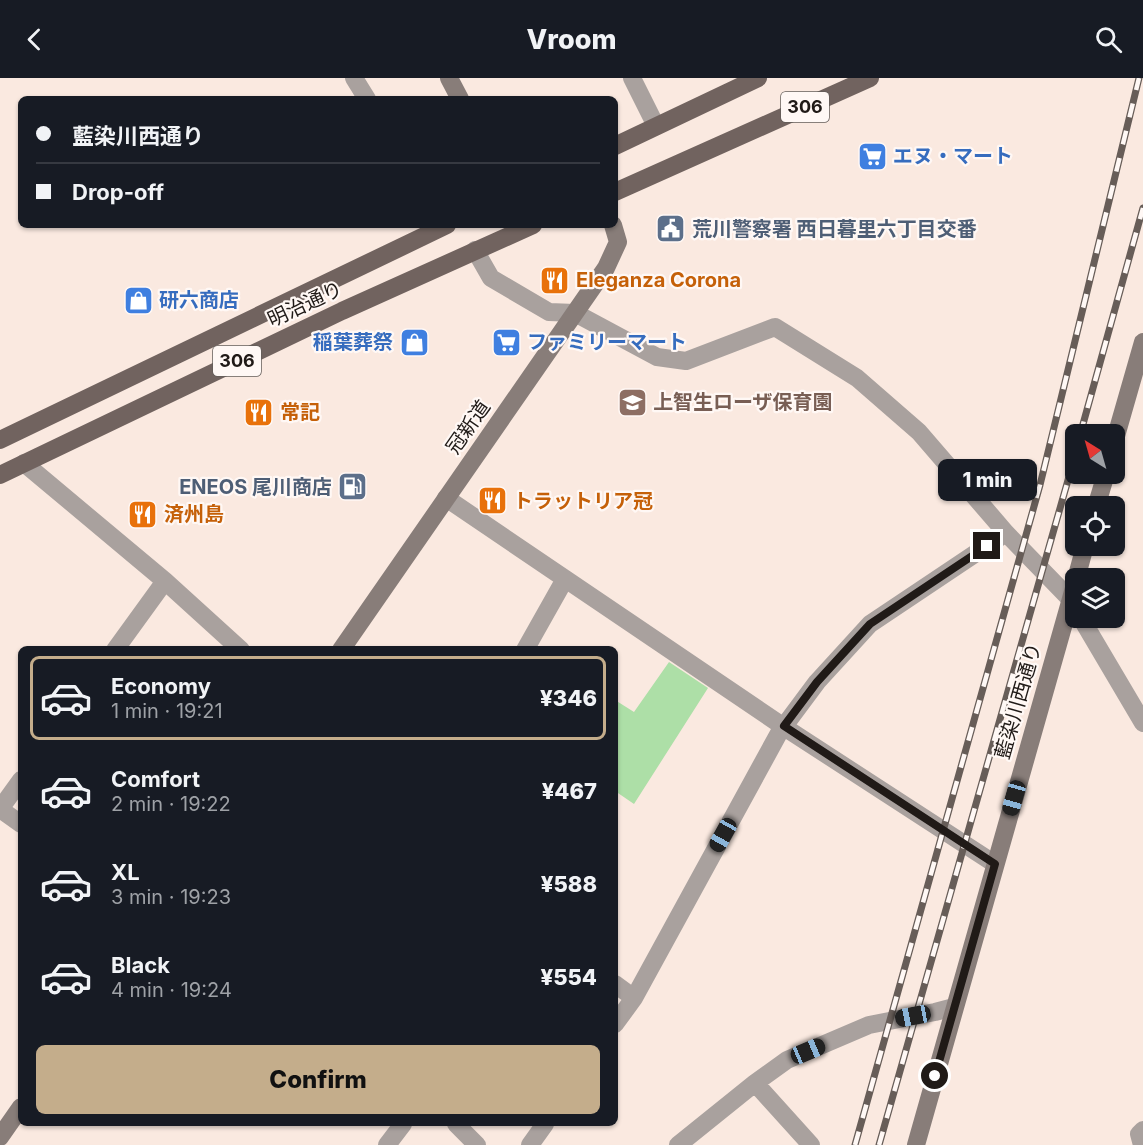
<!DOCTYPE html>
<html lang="en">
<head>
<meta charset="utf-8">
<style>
	:root { --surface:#171b24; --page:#242831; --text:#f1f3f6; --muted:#9ea1a6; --line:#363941; --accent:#c4ad8b }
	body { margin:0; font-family:Inter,"Noto Sans JP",sans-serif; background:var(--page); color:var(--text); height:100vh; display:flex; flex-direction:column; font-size:22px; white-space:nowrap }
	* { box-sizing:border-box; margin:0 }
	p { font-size:20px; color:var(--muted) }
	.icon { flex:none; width:33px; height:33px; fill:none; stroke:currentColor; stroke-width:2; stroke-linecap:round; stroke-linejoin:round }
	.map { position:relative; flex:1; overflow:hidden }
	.panel { position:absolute; left:18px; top:568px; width:600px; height:480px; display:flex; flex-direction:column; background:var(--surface); border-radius:9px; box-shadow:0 2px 4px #0004 }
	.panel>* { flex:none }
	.top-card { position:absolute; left:18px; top:18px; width:600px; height:132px; border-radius:9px; box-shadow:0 2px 4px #0004; display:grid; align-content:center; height:132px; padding:0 18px; background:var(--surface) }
	.needle { width:39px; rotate:323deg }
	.fabs { position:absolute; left:1065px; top:346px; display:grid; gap:12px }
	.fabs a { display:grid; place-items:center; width:60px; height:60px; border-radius:9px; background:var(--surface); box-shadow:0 2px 4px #0004; font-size:30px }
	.end { position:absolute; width:27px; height:27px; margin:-14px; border:8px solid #201a17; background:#fff; box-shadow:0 0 0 3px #fff }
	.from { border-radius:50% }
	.bubble { position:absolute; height:42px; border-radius:9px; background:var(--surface); box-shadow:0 2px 4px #0004; font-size:20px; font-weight:800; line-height:42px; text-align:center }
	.car { position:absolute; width:18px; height:36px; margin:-18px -9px; border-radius:8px; box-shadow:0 0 4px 2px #0007; background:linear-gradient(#222 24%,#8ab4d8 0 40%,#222 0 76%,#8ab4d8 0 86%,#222 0) }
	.top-card b { display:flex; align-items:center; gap:21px; height:57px; font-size:22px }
	.top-card b+b { border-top:2px solid var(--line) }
	.top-card i { width:15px; height:15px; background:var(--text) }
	ul { padding:10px 0 0; list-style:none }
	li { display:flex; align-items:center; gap:18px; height:84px; margin:0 12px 9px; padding:0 6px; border:3px solid transparent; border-radius:9px }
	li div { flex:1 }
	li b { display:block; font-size:22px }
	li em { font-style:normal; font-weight:800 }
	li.selected { border-color:var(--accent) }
	li>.icon { width:54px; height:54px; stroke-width:1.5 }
	.cta { display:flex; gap:12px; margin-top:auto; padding:12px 18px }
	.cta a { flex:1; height:69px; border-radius:9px; background:var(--accent); color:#111; font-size:24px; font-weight:800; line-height:69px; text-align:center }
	header { display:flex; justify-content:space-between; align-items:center; height:78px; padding:0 18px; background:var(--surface); font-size:27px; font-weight:800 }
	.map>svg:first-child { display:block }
	.green { fill:#addfa7 }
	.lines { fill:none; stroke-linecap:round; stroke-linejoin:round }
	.street { stroke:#a9a19e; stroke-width:18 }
	.secondary { stroke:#887d79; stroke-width:18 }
	.primary { stroke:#71635f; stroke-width:18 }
	.rail-casing { stroke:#675d58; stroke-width:7 }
	.rail { stroke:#fff8f5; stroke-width:4.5; stroke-dasharray:14; stroke-linecap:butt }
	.route { stroke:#201a17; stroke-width:8 }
	.labels { text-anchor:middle; stroke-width:4.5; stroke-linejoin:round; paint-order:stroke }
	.shield { fill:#fff8f5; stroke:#635d5a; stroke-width:1.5 }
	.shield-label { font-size:18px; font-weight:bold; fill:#201a17 }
	.shop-label { font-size:20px; font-weight:bold; fill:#366cbe; stroke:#fff8f5; text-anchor:start }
	.service-label { font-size:20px; font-weight:bold; fill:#4e5e75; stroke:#fff8f5; text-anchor:start }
	.food-label { font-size:20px; font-weight:bold; fill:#c56008; stroke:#fff8f5; text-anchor:start }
	.street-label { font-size:20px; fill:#201a17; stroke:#fff8f5 }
	.education-label { font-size:20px; font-weight:bold; fill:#785e54; stroke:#fff8f5; text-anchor:start }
</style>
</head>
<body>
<header><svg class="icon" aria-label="back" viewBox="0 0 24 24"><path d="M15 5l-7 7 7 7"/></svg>Vroom<svg class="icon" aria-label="search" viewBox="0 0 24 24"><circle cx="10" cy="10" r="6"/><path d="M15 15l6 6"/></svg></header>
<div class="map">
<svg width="1143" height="1067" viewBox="0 0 1143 1067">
	<rect width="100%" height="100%" fill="#fae9e0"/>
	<path class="green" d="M669,584l39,26 -74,116 -19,-13v-91l19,12z"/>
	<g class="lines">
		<path class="street" d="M354,0l13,21
			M632,0l24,48
			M475,172l16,28 58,34 26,1 82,44 29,4 89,-34 82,51 62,54 87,101 65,67 5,8
			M24,385l141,118 76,69
			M446,420l338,229 211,137
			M1081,540l62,105
			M115,572l50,-69
			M525,572l40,-71
			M0,731l21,-29
			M0,731l21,15
			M615,906l19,14
			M615,946l19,-26 145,-265 38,-51 53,-58 136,-91
			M755,1005l56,62
			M456,1046l21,21
			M387,1067l16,-21
			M530,1067l15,-21
			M678,1067l77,-62 32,-23 82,-35 66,-13 19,-5
			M1142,1067l-3,-11 4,-4"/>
		<path class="secondary" d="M449,0l11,21
			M1114,365l29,-101
			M1096,429l10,-33
			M1076,501l9,-33
			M341,572l265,-382 12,-26 -5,-17
			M0,1059l21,-30
			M916,1067l160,-564"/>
		<path class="primary" d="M615,68l143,-68
			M615,114l255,-114
			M0,362l447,-215
			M0,397l342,-164 191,-86"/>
		<defs>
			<path id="rail" d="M1080,357l63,-227
				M855,1067l185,-660 99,-407
				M879,1067l197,-693"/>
		</defs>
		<use href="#rail" class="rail-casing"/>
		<use href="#rail" class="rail"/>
	</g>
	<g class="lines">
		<path class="route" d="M935,998l60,-212 -211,-138 33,-44 53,-58 117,-78"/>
	</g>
	<defs>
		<symbol id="supermarket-square" viewBox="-11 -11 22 22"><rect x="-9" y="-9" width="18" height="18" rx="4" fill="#3f7fe0" stroke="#fff8f5"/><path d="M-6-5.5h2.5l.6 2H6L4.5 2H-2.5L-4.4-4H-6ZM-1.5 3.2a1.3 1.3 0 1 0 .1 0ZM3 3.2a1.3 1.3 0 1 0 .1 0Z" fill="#fff"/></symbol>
		<symbol id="civic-square" viewBox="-11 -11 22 22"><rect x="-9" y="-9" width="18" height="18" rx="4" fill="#5c6f8a" stroke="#fff8f5"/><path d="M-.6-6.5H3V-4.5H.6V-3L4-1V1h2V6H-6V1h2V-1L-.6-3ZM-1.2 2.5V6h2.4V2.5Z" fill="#fff"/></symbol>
		<symbol id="restaurant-square" viewBox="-11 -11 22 22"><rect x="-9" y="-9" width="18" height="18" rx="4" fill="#e8710a" stroke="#fff8f5"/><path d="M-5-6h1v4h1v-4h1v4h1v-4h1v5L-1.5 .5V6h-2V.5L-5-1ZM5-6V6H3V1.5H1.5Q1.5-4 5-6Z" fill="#fff"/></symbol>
		<symbol id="shop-square" viewBox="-11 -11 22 22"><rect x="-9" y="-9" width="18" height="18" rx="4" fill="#3f7fe0" stroke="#fff8f5"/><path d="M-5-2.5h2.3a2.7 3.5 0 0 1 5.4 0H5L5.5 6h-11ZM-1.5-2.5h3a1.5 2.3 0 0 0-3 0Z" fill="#fff"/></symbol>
		<symbol id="school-square" viewBox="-11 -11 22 22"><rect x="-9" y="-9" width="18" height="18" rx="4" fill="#8d6e63" stroke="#fff8f5"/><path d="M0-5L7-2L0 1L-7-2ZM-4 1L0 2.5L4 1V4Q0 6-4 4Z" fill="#fff"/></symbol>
		<symbol id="fuel-square" viewBox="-11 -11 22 22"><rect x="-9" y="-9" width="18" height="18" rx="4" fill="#5c6f8a" stroke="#fff8f5"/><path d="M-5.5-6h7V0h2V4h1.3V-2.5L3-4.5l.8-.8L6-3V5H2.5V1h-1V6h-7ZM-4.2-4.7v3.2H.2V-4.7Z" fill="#fff"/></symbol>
	</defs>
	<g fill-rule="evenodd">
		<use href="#supermarket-square" x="856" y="62" width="33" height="33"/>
		<use href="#civic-square" x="654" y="134" width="33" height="33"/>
		<use href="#restaurant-square" x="538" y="186" width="33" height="33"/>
		<use href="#shop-square" x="122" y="206" width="33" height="33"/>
		<use href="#shop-square" x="398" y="248" width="33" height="33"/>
		<use href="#supermarket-square" x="490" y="248" width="33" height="33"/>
		<use href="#school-square" x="616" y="308" width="33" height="33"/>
		<use href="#restaurant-square" x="242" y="318" width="33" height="33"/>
		<use href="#fuel-square" x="336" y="392" width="33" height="33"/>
		<use href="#restaurant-square" x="476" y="406" width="33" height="33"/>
		<use href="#restaurant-square" x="126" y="420" width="33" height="33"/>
	</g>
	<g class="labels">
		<g class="shield">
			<rect x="781" y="14" width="48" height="30" rx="4.5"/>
			<rect x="213" y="268" width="48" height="30" rx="4.5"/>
		</g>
		<g class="shield-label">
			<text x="805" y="35">306</text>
			<text x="237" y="289">306</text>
		</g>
		<g class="shop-label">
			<text x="893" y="85">エヌ・マート</text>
			<text x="159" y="229">研六商店</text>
			<text x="393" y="271" text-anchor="end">稲葉葬祭</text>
			<text x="527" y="271">ファミリーマート</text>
		</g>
		<g class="service-label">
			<text x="692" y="158">荒川警察署 西日暮里六丁目交番</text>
			<text x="332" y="416" text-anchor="end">ENEOS 尾川商店</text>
		</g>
		<g class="food-label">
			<text x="576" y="209">Eleganza Corona</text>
			<text x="280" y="341">常記</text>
			<text x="513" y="430">トラットリア冠</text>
			<text x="164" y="443">済州島</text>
		</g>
		<g class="street-label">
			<text transform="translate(305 226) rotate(-25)" y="7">明治通り</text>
			<text transform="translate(468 349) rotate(-55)" y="7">冠新道</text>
			<text transform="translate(1018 623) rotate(-74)" y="7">藍染川西通り</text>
		</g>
		<g class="education-label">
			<text x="653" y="331">上智生ローザ保育園</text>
		</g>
	</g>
</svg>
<div class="fabs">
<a><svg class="needle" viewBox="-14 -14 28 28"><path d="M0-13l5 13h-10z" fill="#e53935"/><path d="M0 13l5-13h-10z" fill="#9ea1a6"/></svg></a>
<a><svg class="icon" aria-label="locate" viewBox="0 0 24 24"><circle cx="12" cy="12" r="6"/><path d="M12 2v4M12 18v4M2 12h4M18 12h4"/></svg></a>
<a><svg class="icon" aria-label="layers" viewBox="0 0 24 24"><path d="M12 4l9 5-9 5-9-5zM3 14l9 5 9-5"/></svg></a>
</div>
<i class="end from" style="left:935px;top:998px"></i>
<i class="end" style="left:987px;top:468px"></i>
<div class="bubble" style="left:938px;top:381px;width:99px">1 min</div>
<i class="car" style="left:1014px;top:720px;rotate:196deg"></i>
<i class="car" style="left:723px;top:757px;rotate:209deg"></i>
<i class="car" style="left:913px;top:938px;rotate:259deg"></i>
<i class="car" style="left:808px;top:973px;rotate:67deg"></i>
<div class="top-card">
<b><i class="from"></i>藍染川西通り</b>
<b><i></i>Drop-off</b>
</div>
<section class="panel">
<ul>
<li class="selected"><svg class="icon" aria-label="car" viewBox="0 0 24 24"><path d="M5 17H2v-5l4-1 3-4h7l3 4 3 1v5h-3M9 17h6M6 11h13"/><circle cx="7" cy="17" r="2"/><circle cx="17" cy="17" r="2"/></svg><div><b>Economy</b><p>1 min · 19:21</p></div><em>¥346</em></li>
<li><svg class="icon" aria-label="car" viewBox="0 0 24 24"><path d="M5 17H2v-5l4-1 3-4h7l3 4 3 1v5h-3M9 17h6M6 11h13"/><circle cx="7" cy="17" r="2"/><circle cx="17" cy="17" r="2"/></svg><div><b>Comfort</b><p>2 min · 19:22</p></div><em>¥467</em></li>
<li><svg class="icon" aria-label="car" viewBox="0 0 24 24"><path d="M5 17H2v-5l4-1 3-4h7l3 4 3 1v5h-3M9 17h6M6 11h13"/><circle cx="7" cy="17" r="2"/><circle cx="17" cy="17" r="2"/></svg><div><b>XL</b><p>3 min · 19:23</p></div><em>¥588</em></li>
<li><svg class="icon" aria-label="car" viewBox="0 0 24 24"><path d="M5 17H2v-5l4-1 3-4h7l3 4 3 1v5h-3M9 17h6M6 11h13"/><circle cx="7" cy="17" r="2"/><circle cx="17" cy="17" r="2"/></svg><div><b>Black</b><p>4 min · 19:24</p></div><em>¥554</em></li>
</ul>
<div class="cta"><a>Confirm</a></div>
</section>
</div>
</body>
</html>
